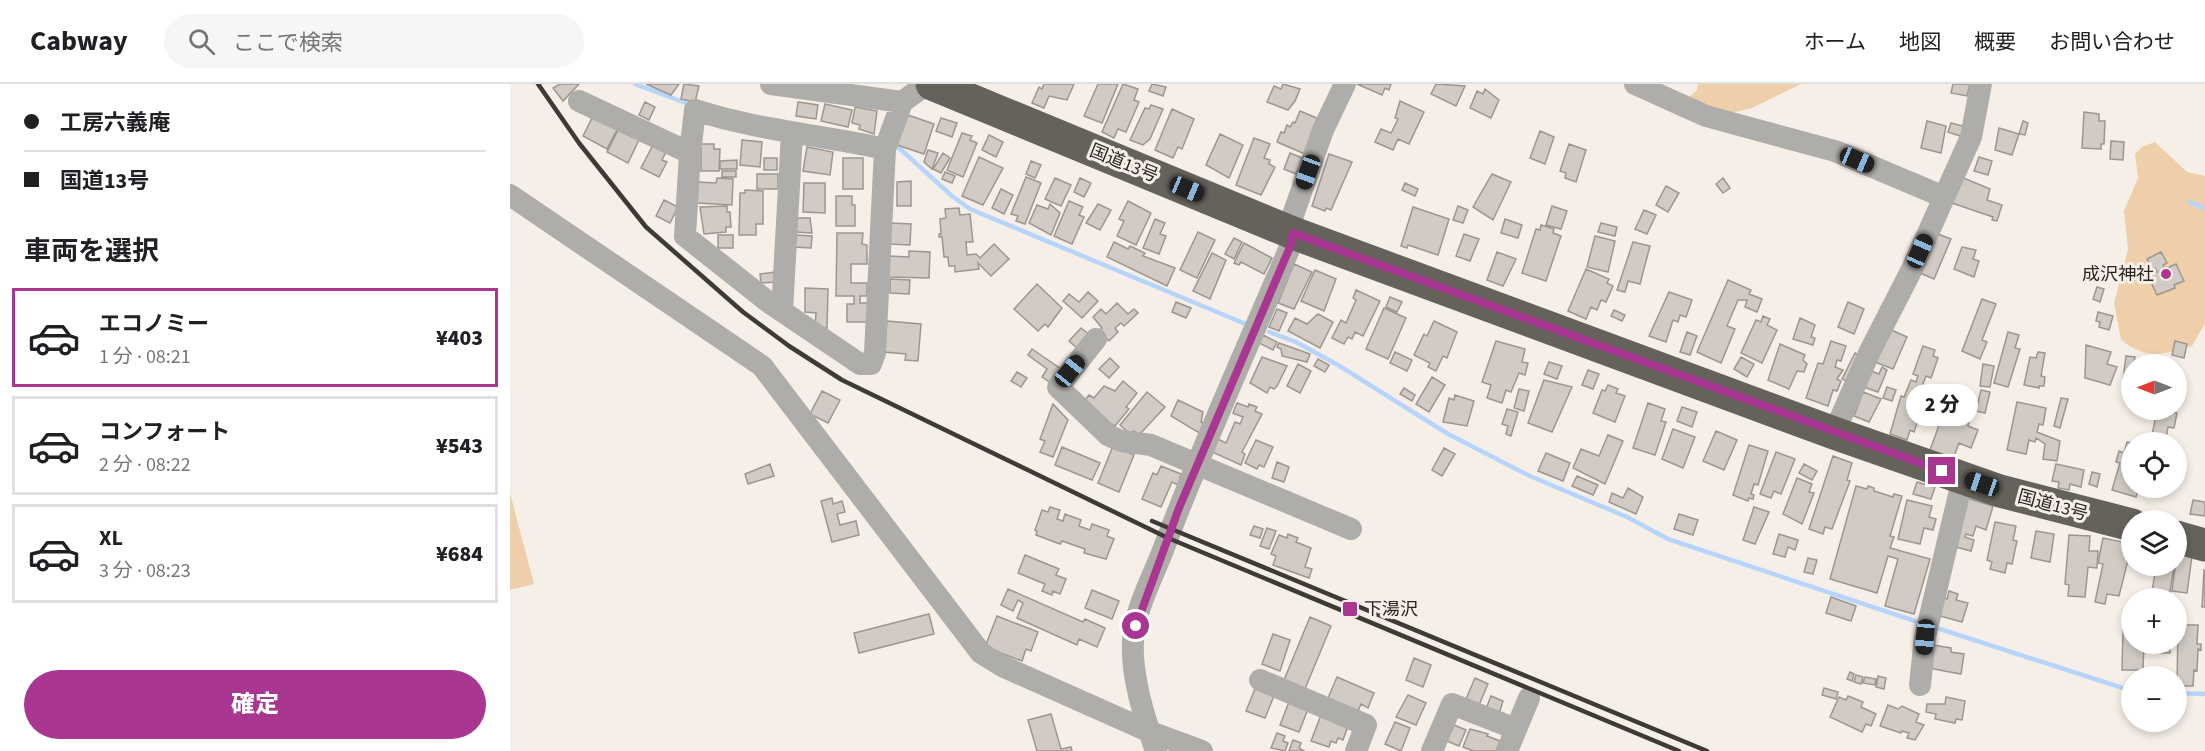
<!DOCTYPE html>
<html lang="ja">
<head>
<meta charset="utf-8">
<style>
	:root { --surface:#fff; --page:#f6f6f6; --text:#202124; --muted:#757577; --line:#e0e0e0; --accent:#a93792 }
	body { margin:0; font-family:"Source Sans 3","Noto Sans JP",sans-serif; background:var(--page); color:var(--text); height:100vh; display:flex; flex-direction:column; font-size:22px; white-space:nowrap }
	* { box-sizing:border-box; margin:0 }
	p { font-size:20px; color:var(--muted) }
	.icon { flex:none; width:33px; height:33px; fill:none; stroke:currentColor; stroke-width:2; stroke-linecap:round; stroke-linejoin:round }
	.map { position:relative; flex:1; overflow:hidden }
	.panel { display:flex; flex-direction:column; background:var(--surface); width:510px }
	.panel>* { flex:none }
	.top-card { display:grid; align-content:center; height:132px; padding:0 24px; background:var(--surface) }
	.needle { width:39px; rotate:270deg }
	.controls { position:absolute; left:1611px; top:270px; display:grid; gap:12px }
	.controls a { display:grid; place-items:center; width:66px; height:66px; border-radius:50%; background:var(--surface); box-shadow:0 3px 9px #0003; font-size:30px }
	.end { position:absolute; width:27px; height:27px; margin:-14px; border:8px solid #a93792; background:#fff; box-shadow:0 0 0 3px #fff }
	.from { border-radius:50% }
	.bubble { position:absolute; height:42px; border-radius:21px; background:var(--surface); box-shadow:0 3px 9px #0003; font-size:20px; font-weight:800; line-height:42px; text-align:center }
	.car { position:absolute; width:18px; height:36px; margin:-18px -9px; border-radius:8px; box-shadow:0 0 4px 2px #0007; background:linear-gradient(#222 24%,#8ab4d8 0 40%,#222 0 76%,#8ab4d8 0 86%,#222 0) }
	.top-card b { display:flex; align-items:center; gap:21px; height:57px; font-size:22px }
	.top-card b+b { border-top:2px solid var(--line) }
	.top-card i { width:15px; height:15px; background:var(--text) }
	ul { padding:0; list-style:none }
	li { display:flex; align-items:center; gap:18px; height:99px; margin:0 12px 9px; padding:0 12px; border:3px solid var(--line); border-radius:0px }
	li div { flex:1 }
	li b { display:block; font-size:22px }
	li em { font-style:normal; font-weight:800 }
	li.current { border-color:var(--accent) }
	li>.icon { width:54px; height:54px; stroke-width:1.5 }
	h2 { padding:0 24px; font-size:27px; line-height:72px }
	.button { display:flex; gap:12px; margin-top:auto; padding:12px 24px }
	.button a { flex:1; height:69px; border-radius:36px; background:var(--accent); color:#fff; font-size:24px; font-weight:800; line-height:69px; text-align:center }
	header { display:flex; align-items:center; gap:36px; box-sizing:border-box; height:84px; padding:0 30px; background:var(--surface); border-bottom:2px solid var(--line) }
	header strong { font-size:28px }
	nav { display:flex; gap:33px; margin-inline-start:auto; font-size:21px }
	.search { width:420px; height:54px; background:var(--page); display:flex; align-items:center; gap:15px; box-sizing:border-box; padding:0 21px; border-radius:33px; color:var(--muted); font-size:22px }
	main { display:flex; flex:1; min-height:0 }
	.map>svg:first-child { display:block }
	.green { fill:#efcfaa }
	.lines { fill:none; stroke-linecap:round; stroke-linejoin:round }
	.stream { stroke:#b7d4fa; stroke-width:4.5 }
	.building { fill:#d1cbc4; stroke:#9c968f; stroke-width:1.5 }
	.minor { stroke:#afadaa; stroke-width:22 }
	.highway { stroke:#65625b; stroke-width:33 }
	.rail { stroke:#3d3a37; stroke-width:4.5 }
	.route { stroke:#a93792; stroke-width:8 }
	.poi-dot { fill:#a93792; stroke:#f6efe8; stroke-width:2 }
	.labels { text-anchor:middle; stroke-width:6; stroke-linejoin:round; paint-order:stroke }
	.street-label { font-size:18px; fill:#282523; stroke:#f6efe8 }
	.poi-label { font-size:18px; fill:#282523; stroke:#f6efe8; text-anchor:end }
</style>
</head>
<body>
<header>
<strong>Cabway</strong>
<div class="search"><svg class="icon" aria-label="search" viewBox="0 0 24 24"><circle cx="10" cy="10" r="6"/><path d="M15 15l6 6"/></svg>ここで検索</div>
<nav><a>ホーム</a><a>地図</a><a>概要</a><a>お問い合わせ</a></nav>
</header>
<main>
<section class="panel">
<div class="top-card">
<b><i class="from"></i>工房六義庵</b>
<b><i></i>国道13号</b>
</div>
<h2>車両を選択</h2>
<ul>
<li class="current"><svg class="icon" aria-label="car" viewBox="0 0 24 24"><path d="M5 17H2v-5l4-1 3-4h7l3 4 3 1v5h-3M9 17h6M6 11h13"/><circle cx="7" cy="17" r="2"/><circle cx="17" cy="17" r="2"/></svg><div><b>エコノミー</b><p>1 分 · 08:21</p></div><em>¥403</em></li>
<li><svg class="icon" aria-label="car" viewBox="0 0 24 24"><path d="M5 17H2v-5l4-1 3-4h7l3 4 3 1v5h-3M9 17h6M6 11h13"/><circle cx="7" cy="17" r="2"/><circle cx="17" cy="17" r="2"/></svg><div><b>コンフォート</b><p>2 分 · 08:22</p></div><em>¥543</em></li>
<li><svg class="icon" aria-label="car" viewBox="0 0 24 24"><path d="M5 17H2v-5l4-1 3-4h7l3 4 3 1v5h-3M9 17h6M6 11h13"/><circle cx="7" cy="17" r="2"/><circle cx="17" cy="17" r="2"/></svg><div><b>XL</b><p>3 分 · 08:23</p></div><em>¥684</em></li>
</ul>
<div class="button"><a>確定</a></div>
</section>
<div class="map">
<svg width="1695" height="667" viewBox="0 0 1695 667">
	<rect width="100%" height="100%" fill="#f6efe8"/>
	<path class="green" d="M1188,0h103l-49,24 -29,7 -34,-18 8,-7z
		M1645,58l32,30 18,4v147l-13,23c-30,9 -45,14 -71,-6l-7,-37 14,-54 -4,-38 14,-33 -3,-24 7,-7z
		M0,409l24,91 -24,6z"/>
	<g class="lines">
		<path class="stream" d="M125,0l56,21
			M389,64l53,48 18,13 278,116
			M1680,118l15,7
			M759,248l27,10 42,23 110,69 82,42 97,41 41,22 247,82
			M1430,545l192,62
			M1666,609l29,1"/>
	</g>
	<path class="building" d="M50,0h19l-16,17 -10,-13z
		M136,0h33l-8,11z
		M174,0l15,2 -4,16 -14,-3z
		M534,0h30l-7,16 -18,-4 -5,12 -12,-5 7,-16 3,2z
		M588,0h20l-16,39 -18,-7z
		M613,0l15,5 -4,11 5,2 -13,30 -8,-3 -4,9 -12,-6z
		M642,0l14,3 -3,9 -14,-5z
		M773,0l17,5 -5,12 -7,9 -21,-8 7,-16 7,3z
		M847,0h34l-2,6 -4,-2 -3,7z
		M926,0l29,2 -9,20 -25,-12z
		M1443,0h17l-3,12 -16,-3z
		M975,5l14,11 -8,18 -21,-10 7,-17 6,3z
		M890,17l24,11 -15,32 -11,-5 -5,11 -18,-8 6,-13 10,4 7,-14 -3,-1z
		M135,18l10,5 -6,13 -10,-5z
		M288,18l20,3 -2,14 -20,-3z
		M315,20l27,6 -4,17 -27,-6z
		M641,21l12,4 -13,30 -7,6 -13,-5 15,-32 4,1z
		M345,23l22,4 -3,23 -15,-5 1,-4 -8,-2z
		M662,25l22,10 -12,30 -4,-2 -5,11 -18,-8z
		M790,27l19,8 -14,35 -28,-12 4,-10 3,1 3,-8 3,2 3,-5 2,1z
		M1574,28l15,2v7h6l-1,23h-3v5l-19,-1z
		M84,30l25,12 -12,23 -24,-13z
		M398,31l26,9 -10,30 -27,-9z
		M431,34l16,5 -5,14 -16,-6z
		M1417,37l19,5 -5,27 -20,-5z
		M1513,37l5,2 -3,12 -6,-1z
		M1441,39l15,4 -3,10 -15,-5z
		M110,42l19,14 -11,23 -21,-11z
		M1489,44l20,6 -7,21 -17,-5z
		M1030,47l14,6 -9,27 -15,-6z
		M452,49l10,3 -2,4 7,3 -14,34 -16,-7z
		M710,50l23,11 -14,33 -23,-13z
		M479,51l14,7 -7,15 -14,-7z
		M744,54l16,6 -6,14 6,2 -1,4 6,3 -14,28 -25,-10z
		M232,56l20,2 -2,25 -20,-2z
		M1601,57l13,1 -1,18 -13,-1z
		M191,60h13v5h6l-1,22h-18z
		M1059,60l17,6 -10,32 -11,-4 1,-5 -6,-2z
		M143,61l13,7 -4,8 5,2 -8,15 -18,-9z
		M297,63l26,5 -3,23 -27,-4z
		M418,66l10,3 -6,16 -8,-7z
		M433,69l7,5 -9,15 -8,-4z
		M780,69l12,5 -6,16 -12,-5z
		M819,70l23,8 -21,48 -5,-2 -1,3 -13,-5z
		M469,73l24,11 -20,37 -21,-9z
		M1469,73l13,4 -4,14 -14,-4z
		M254,74h13v12h-13z
		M333,74h20v31h-20z
		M227,76v9h-17v-8z
		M521,77l10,4 -6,13 -9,-4z
		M212,87h14v6h-14z
		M435,88l10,4 -3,7 -10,-4z
		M247,90h21v15h-21z
		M982,90l19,8 -18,38 -20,-13z
		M516,93l15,6 -16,41 -9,-3 2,-5 -7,-2z
		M1451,93l29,12 -3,11 15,5 -5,16 -5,-1 1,-3 -41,-14z
		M207,94l16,1 -1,26 -35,-2 1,-21 18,1z
		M545,94l16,7 -10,21 -16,-7z
		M570,94l11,5 -7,14 -10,-5z
		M1213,94l7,10 -7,5 -7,-9z
		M401,97v25h-14v-24z
		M294,99h21v30l-22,-1z
		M895,99l13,6 -3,7 -13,-6z
		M1156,102l13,7 -11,19 -12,-7z
		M491,105l12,6 -9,19 -12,-6z
		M235,106l18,1v33h-7v11h-17l1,-42h5z
		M326,112h16v9h3v21h-19z
		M154,116l14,7 -8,16 -14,-7z
		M559,117l14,6 -4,8 5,2 -12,27 -18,-8z
		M618,117l23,12 -15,32 -19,-9 7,-15 -5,-2z
		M540,120l10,9 -9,22 -22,-12 8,-18 11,4z
		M588,120l13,6 -11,20 -14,-7z
		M217,122v6h3l1,15h-5v5l-22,2 -4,-27z
		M948,122l10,4 -5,13 -10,-3z
		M1042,122l15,5 -6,18 -15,-4z
		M903,123l36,12 -11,36 -30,-10 -1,3 -6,-2z
		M449,124l1,7 10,-1 3,28h-7l1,13 9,-1 4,4 14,-14 15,15 -18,17 -13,-13 1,6 -24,3v-6h-6l-1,-9h-4l-2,-20h-3v-3h2l-1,-15 6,-1 -1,-9z
		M1134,126l12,5 -9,19 -12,-5z
		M285,134h15l2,15 -18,-1z
		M645,135l10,4 -5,11 6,2 -7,18 -16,-6z
		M995,135l17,6 -4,13 -17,-5z
		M380,139l21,1 -1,21 -21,-1z
		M1091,139l16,4 -2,9 -17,-4z
		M1031,141l13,4 -1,4 8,3 -15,45 -24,-8 14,-44 4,1z
		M688,148l17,8 -18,38 -17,-8z
		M327,149h26l-1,11 5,1v19h-16v19h16v13h-7v7h9v19h-22v-18h7v-8h-18z
		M954,150l15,5 -9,22 -14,-5z
		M1428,150l13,5 -17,40 -14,-6z
		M208,151h15v13h-15z
		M284,151l18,1 -1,12 -18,-1z
		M1085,152l20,5 -7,31 -21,-5z
		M724,154l8,4 -8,17 -9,-5z
		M604,158l14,7 2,-3 15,7 -2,3 32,12 -8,18 -60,-29z
		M1123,158l17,4 -10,38 -12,-3 -3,11 -8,-2z
		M734,159l28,15 -8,16 -23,-12 -2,3 -5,-2z
		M1452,163l14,3 -3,9 6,2 -5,16 -20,-8z
		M399,167l21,1 -1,26 -40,-1v-21l20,1z
		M987,168l19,7 -13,27 -16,-6z
		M1651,168l6,11 -4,2 2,4 11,-5 8,17 -10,4 1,3 -18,7 -9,-19 9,-4 -2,-4 -2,2 -6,-11z
		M702,169l14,7 -16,39 -17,-8z
		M784,180l18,8 -18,37 -16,-6z
		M1076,185l23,10 -2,4 6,3 -7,16 -5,-2 -4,10 -6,-3 -5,12 -18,-8z
		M805,186l21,9 -12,32 -23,-10z
		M265,188l1,10 -15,1 -1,-9z
		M380,195l20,1 -1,14 -19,-1z
		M1218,196l23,10 -2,4 13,5 -5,13 -12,-5 2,-7h-9l-11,26 8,3 -14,34 -24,-11z
		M527,200l25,24 -14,19 -3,-3 -7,7 -24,-22z
		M1587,203l7,2 -4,13 -7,-3z
		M295,204l23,1 -1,39h-12l1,-15 -11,-1z
		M846,206l24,11 -17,35 -8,-4 -3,7 -4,-2 -4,7 -12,-6 9,-18 5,3 10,-23 -3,-2z
		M578,208l10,9 -16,17 -19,-17 6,-7 10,8z
		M1159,208l23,8 -6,17 -6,-2 -2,7 -5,-2 -7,22 -17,-6z
		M880,213l12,5 -5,10 -11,-5z
		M1472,215l14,5 -14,36 5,2 -7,17 -18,-8z
		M666,218l15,6 -5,10 -14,-6z
		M1338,218l16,7 -10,25 -16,-7z
		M607,219l11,11 6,-5 4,4 -14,13 -3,-3 -6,5 3,4 -9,9 -2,-2 -2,3 -6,-11 3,-3 -9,-11 8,-8 5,5z
		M874,224l22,10 -18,41 -22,-10z
		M767,225l10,4 -8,18 -10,-4z
		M1104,226l11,5 -3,6 -11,-5z
		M1588,228l15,4 -4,14 -10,-3 1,-5 -4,-1z
		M808,230l15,8 -13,26 -32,-17 7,-13 12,6z
		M1253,232l7,3 -3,6 10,5 -15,33 -21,-10 15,-33 5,2z
		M1290,234l15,7 -4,12 4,1 -2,7 -20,-6z
		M377,237l34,3 -3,37 -13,-1 1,-6 -22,-2z
		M924,237l23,11 -10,26 -4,-2 -7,15 -8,-4 2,-4 -16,-8 10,-21 3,2z
		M571,244l9,7 -12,14 -9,-8z
		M1379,245l18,8 -14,32 -18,-7z
		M1177,248l10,4 -7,19 -10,-3z
		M1498,248l11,3 -4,13 5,1 -12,38 -14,-4z
		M753,251l14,7 -4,8 -14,-7z
		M986,257l29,8 -3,13 6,1 -3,12 -6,-2 -8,19 -5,-2 -4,13 -15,-5 4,-13 -9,-3z
		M1321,257l15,5 -5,15 -4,-1 -2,7 8,3 -6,9 4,2 -4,10 -4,-1 -5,16 -22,-8 12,-35 5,1z
		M1665,257l12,3 -3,14 -12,-3z
		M769,259l31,11 -3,8 -25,-6 -1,-7 -4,-2z
		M1270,260l25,11 -2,5 4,4 -3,8 -7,-1 -8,18 -21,-9z
		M1576,261l25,7 -4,12 10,3 -7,18 -25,-7z
		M1413,262l12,4 -2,6 5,2 -7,20 -5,-2 -3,8 4,2 -3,9 -4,-1 -5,14 1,5 4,1 -6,18 -4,-2 -3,10 -17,-6 11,-38 3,1 7,-17 5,2 2,-6 -5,-2z
		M522,265l29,20 -10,14 -9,-6 5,-8 -19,-14z
		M885,268l17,8 -5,11 -17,-8z
		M1528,268l7,1 -4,23 4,1 -1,9h-5v2l-15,-3 6,-28 6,1z
		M1345,269l8,4 -12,26 -9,-4z
		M1616,272l9,1 -1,7h-2v16l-9,-1z
		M752,273l25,9 -10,20 -3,3 -4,-2 -3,6 -17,-10z
		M1231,273l13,7 -7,13 -13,-8z
		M600,274l9,9 -10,11 -10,-9z
		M808,275l11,6 -4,7 -11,-6z
		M1039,278l13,4 -5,13 -13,-5z
		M788,280l13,7 -11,22 -13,-7z
		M1473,280l11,2 -4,21 -10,-1z
		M1372,283l5,3 -9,22 -14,-5 7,-16 8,3z
		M1078,286l11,4 -6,15 -11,-4z
		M507,288l10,6 -6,9 -10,-6z
		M922,293l13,8 -16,27 -13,-8z
		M1034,296l28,7 -20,45 -24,-9z
		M613,297l14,12 -11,14 3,2 -14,17 -33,-22 7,-9 5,3 10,-12 11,5z
		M1098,301l10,4 -2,4 9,3 -10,26 -22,-9 9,-23 3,1z
		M1377,303l9,3 -4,11 -9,-3z
		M894,304l11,7 -3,6 -12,-7z
		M1446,304l11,4 -4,10 5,1 -3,8 4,2 -1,4 2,1 -2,8 10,4 -7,18 -12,-5 -6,16 -23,-9 20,-55 3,1z
		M1009,305l10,2 -5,20 -10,-3z
		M1471,306l9,2 -5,21 -9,-2z
		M312,307l18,9 -12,23 -18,-9z
		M637,308l18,15 -26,28 -5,-4 -3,4 -11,-10z
		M1353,308l18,7 -12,23 -15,-6z
		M945,311l19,6 -7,25 -24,-4 6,-24 5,2z
		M1551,314l7,1 -8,29 -6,-2z
		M668,316l25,12 -2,10 5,2 -5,10 -30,-18z
		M1507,318l29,6 -3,17 -4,-1 -2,8 23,9 -3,20 -14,-2 2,-15 -9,-6 -1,4 -6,-2 -3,14 -19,-4z
		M727,319l11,4 1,-3 8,3 -2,4 7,3 -20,38 3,2 -4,11 -29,-13 6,-13 8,4 9,-21 5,2 3,-7 -10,-4z
		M1138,319l17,6 -4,12 5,1 -11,33 -22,-7z
		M543,320l15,16 -15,37 -13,-5 5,-11 -5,-2z
		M1172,323l15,5 -5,15 -15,-6z
		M997,325l11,3 -7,24 -5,-2 2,-8 -6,-2z
		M1647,326l20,3 -3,15 -6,-1 -2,11 -14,-3z
		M1163,345l22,8 -12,31 -21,-9z
		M1206,347l21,9 -13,30 -21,-9z
		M1098,351l15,6 -18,43 -32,-16 8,-19 18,7z
		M746,356l17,7 -9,20 -5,-2 -2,4 -12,-6z
		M1617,358l5,1v45h7l-3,9 -24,-7 8,-27 -4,-1 3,-11 5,2z
		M1239,361l19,6 -10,34 -4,-1 -3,10 3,1 -1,4 -4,-1 -1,3 -15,-6z
		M603,362l21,9 -15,37 -21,-9z
		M552,363l38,16 -8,17 -37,-15z
		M934,364l11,6 -13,22 -10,-6z
		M1266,368l19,7 -14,35 -7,-3 -3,7 -11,-4z
		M1036,369l24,10 -7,18 -25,-10z
		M1323,372l19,7 -5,17 3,1 -18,48 -7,-2 -2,7 -14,-5z
		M767,378l12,5 -5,15 -12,-4z
		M260,380l4,12 -26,8 -3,-10z
		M1294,380l13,7 -5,9 -13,-7z
		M1546,380l28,6 -3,17 -11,-3 -1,6 -11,-2 1,-6 -7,-1z
		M651,382l20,8 -3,11 -6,-3 -11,25 -19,-8 11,-26 4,2z
		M1582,388l8,2 -3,13 -8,-3z
		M1067,392l21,9 -5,10 -21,-9z
		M1287,394l15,6 -3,8 5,1 -12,31 -19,-10z
		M1407,398l18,5 -4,12 -18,-5z
		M1346,402l11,3 1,-3 6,2v3l19,6 1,-3 8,2 -12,40 4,1 -4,11 40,11 -16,55 -29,-8 13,-47 -10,-3 -11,37 -47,-14z
		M1118,404l15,9 -7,17 -27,-12 3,-9 11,5z
		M1453,413l30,9 -7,24 -10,-4 -3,10 -7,-2 -1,3 9,3 -3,11 -19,-5z
		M322,414l1,6 9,-3 3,11 -8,2 3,11 16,-4 3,14 -27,7 -11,-41z
		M1397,416l25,6 -3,11 7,2 -3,11 -9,-2 -4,16 -22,-5z
		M1683,416l12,2v14l-15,-2z
		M540,423l10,3 -3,9 6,2 2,-7 16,6 -2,6 11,4 2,-6 17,6 -2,6 7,3 -8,20 -22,-6 1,-4 -23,-8 -2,3 -24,-9 1,-4 -2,-1 7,-20 6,2z
		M1244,423l15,5 -14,32 -12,-4z
		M1169,430l19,6 -5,15 -19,-6z
		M1485,438l21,4 -3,14 4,1 -5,23 -5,-1 -2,10 -15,-4 2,-7 -5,-2z
		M744,442l9,3 -3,9 -10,-3z
		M757,444l9,3 -7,18 -9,-3z
		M1526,447l18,3 -4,28 -19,-4z
		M778,450l10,4 -2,4 15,6 -6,19 7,2 -3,9 -36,-13 3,-9 -5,-2 8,-19 8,3z
		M1269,450l19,6 -3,10 -7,-3 -3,10 -12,-3z
		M1559,451l21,1 -1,15h9l-1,17 -9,-1 -3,30 -17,-1 1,-11 -4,-1z
		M1593,454l29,6 -13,52 -12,-2 -2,10 -10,-2 8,-38 -5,-1z
		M1667,470l15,2 -5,37 -15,-2z
		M515,471l34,14 -3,6 10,4 -6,15 -7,-3 -1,4 -10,-4 3,-7 -27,-11z
		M1298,474l9,2 -4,14 -9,-2z
		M1646,482h18l-5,32h-18z
		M1694,486h1v37h-3z
		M498,505l75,33 2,-3 20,9 -8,19 -18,-8 -2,6 -60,-27 6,-15 -5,-3 -5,11 -12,-6z
		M582,506l27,11 -7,18 -27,-11z
		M1439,507l9,3 -2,6 12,3 -6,19 -22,-6 -3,-20 10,3z
		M1321,513l25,9 -5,15 -25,-8z
		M419,530l5,20 -75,19 -5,-20z
		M487,532l41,16 -7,19 -5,-2 -4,12 -37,-14z
		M800,533l21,9 -26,63 -21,-9z
		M1613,539l9,1v6h-9z
		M1668,541h20l-1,19h4v6l-3,-1 -1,22 -3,-1 -1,16h-16z
		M1613,548h9v12h12l-1,26h-21z
		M763,550l17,6 -10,31 -18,-7z
		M1646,560h14v9h-15z
		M1423,561l18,3v4l13,2 -3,20 -33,-6z
		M904,574l17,7 -8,22 -17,-7z
		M1340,588l4,2 -2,7 -5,-2z
		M1346,591l7,2 -2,7 -7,-2z
		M1368,592l8,2 -2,11 -8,-2z
		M827,593l37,16 -6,15 -7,-4 -3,7 -30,-13z
		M1355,593l11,2 -1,6 -12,-2z
		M965,594l13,6 -9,21 -13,-6z
		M1314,604l14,4 -2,7 -14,-4z
		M745,605l19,7 -9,22 -19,-7z
		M898,611l18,8 -10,22 -20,-8z
		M981,612l12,5 -4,13 -13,-5z
		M1338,612l15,6 -2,5 15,7 -5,12 -5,-2 -4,8 -32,-15 9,-20 7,3z
		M1436,613l19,4 -3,19 -6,-1 -1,4 -20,-4 1,-5 -10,-2 1,-8h18z
		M779,618l19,7 -9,23 -19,-7z
		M1378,621l10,4 4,-3 17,8 -3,8 8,3 -9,15 -8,-2 2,-5 -7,-2 -1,2 -21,-7z
		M541,630l10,35 10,-2 1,4h-35l-9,-31z
		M811,631l27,11 -5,14 -5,-2 -2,5 -5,-2 -2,6 -18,-6z
		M885,638l15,6 -9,23 -16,-7z
		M944,641l12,5 -7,16 -12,-5z
		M960,645l18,5 -1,2 13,5 -4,10h-23l-10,-4z
		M767,649l8,3 -2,5 5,2 -3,8 -14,-3z
		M783,656l8,3 -2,5 5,3h-15z"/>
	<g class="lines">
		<path class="minor" d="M261,0l131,18
			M1125,0l71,32 129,35 109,46
			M69,17l111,52 -5,83 82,65 93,63h11l4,-11 10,-204
			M180,69l5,-43c62,20 126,25 190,39l17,-47 25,-18
			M0,111l252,171 219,287 21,13 146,65 54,20
			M272,227l10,-178
			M586,255l-38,48 50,48 13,6 30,4 200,84
			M1324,349l36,-82 42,-82 59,-132 10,-53
			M750,596l106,45 -10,26
			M1410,601l5,-48 38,-159
			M646,667c-12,-34 -25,-75 -23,-111 2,-32 21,-65 32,-95 38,-101 83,-199 125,-298l3,-32 30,-85 22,-46
			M922,667l20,-47 64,25
			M997,667l22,-53"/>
		<path class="highway" d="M422,0l361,149 541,200 166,58 132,34
			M1666,453l29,8"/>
		<path class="rail" d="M28,0l41,59 67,84 97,85 46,34 53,34 326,158 511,213
			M642,437l555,230"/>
	</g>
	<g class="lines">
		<path class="route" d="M626,542l43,-118 111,-261 3,-14 649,238"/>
	</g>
	<g class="poi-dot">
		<circle cx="1656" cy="190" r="6"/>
		<rect x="832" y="517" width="16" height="16" rx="3"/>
	</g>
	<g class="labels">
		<g class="street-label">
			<text transform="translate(614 79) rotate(22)" y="6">国道13号</text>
			<text transform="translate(1543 421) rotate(15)" y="6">国道13号</text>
		</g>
		<g class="poi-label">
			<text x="1644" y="196">成沢神社</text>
			<text x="854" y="531" text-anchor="start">下湯沢</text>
		</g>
	</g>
</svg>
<div class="controls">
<a><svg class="needle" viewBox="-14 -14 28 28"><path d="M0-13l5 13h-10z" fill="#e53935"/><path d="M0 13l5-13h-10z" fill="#757577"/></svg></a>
<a><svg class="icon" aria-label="locate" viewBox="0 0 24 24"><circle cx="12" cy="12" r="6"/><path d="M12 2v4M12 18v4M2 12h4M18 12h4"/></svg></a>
<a><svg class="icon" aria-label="layers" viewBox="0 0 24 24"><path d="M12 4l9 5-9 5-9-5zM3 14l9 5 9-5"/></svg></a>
<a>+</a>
<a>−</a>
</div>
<i class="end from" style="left:626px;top:542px"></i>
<i class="end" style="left:1432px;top:387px"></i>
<div class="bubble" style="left:1396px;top:300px;width:72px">2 分</div>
<i class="car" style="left:1347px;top:76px;rotate:113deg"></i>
<i class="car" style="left:798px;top:88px;rotate:200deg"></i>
<i class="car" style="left:677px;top:105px;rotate:113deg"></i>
<i class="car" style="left:1410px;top:167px;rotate:24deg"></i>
<i class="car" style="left:560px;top:287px;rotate:39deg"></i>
<i class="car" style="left:1472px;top:400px;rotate:289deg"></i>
<i class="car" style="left:1415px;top:553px;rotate:185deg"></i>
</div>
</main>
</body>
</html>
